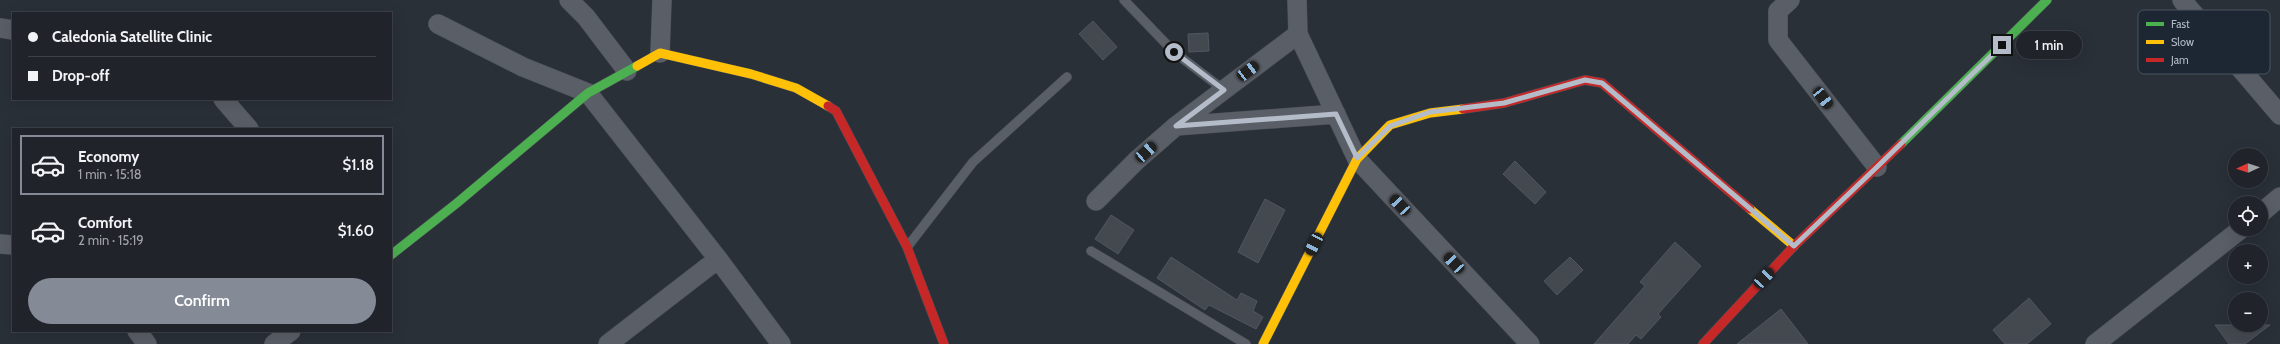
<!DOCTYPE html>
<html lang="en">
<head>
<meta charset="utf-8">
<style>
	:root { --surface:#20242a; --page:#282c32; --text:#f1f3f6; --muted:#a2a4a8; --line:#3d4147; --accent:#848b96 }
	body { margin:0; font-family:Cabin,sans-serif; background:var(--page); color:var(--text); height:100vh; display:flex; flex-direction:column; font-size:15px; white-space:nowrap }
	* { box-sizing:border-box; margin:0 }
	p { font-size:13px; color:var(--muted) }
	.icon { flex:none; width:22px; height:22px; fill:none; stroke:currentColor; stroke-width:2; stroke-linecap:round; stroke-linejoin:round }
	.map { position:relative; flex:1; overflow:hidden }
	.details { position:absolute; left:12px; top:128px; width:380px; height:204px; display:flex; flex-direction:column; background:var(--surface); border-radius:0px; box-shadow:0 4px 16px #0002,0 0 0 1px var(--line) }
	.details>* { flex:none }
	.banner { position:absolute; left:12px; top:12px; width:380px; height:88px; border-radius:0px; box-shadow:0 4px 16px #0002,0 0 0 1px var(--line); display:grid; align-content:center; height:88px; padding:0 16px; background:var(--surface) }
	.needle { width:26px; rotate:267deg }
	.tools { position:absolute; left:2228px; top:148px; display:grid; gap:8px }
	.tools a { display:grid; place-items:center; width:40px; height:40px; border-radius:50%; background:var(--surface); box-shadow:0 4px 16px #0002,0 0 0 1px var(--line); font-size:20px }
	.end { position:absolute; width:18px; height:18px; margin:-9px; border:5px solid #b4bcc9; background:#111; box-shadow:0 0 0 2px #111 }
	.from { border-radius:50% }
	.bubble { position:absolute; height:28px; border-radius:14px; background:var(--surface); box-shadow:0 4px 16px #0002,0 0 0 1px var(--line); font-size:13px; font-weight:600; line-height:28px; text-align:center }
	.car { position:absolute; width:12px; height:24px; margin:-12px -6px; border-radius:5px; box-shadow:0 0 3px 1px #0007; background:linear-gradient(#222 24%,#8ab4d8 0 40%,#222 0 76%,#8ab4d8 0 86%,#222 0) }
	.banner b { display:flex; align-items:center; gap:14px; height:38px; font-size:15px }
	.banner b+b { border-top:1px solid var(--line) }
	.banner i { width:10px; height:10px; background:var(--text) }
	ul { padding:7px 0 0; list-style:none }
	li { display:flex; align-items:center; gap:12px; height:60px; margin:0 8px 6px; padding:0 8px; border:2px solid transparent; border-radius:0px }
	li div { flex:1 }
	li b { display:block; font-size:15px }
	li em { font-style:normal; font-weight:600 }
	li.selected { border-color:var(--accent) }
	li>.icon { width:36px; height:36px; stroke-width:1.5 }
	.cta { display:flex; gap:8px; margin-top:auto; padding:8px 16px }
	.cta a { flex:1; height:46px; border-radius:24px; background:var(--accent); color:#fff; font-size:16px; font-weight:600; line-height:46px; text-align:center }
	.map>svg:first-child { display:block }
	.building { fill:#444950; stroke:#52575f }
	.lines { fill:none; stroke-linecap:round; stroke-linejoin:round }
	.lane-casing { stroke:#484c53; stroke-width:10 }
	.street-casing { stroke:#484c53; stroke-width:20 }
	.fast-casing { stroke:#484c53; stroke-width:10 }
	.slow-casing { stroke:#484c53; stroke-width:10 }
	.jam-casing { stroke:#484c53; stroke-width:10 }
	.lane { stroke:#5a5e66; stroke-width:9 }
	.street { stroke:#5a5e66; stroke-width:19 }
	.fast { stroke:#4caf50; stroke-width:9 }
	.slow { stroke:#ffc107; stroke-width:9 }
	.jam { stroke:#c62828; stroke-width:9 }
	.route { stroke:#b4bcc9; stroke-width:5 }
	.key { fill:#1d2633; stroke:#4a5360; stroke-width:1 }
	.key-label { font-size:11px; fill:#b4bcc9 }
</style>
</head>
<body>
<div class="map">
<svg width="2280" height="344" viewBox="0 0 2280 344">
	<rect width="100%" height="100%" fill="#2a3038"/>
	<path class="building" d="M1093,21l24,26 -14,13 -24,-26z
		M1208,33l1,18 -20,1 -1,-18z
		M1515,161l31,31 -11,12 -32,-30z
		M1265,199l20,11 -27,53 -20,-11z
		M1111,215l23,15 -16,24 -23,-15z
		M1675,242l26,24 -43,48 3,3 -20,22 -5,-4 -8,9h-34l51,-58 -5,-4z
		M1171,257l66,43 4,-7 16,8 -4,10 10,6 -7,12 -47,-24 -4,5 -48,-32z
		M1570,257l13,13 -26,25 -13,-14z
		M2029,298l22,26 -24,20h-22l-12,-14z
		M1781,309l27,35h-71z
		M2215,325h55l-25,19h-16z"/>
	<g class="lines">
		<defs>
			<path id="lane" d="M1124,0l50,52 50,38
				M908,246l65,-84 94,-85
				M1091,251l155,93"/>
			<path id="street" d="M569,0l17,17 41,54
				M1297,0l1,34 59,125 173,185
				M1790,0l-12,11v29l99,127
				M2182,0l98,115
				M438,24l85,43 65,26 130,166 63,85
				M0,28l13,2
				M660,53l2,-53
				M223,99l26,30
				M1176,126l122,-92
				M1096,201l41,-41 39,-34 160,-12
				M2261,213l19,-16
				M0,244l13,1
				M137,331l10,13
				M274,344l17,-13
				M608,344l110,-85
				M2095,344l146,-115"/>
			<path id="fast" d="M1901,144l146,-144
				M391,255l66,-52 131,-110 49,-27"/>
			<path id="slow" d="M637,66l23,-13 91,21 45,14 32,18
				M1750,209l44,37
				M1263,344l94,-185 33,-34 40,-12 33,-4"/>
			<path id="jam" d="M828,106l8,5 71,136 37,97
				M1463,109l41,-6 81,-23 17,3 148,126
				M1703,344l91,-98 107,-102"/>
		</defs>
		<use href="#lane" class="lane-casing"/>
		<use href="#street" class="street-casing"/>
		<use href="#fast" class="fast-casing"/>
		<use href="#slow" class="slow-casing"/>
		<use href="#jam" class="jam-casing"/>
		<use href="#lane" class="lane"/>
		<use href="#street" class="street"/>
		<use href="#fast" class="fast"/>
		<use href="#slow" class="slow"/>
		<use href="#jam" class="jam"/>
	</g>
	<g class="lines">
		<path class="route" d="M1174,52l50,38 -48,36 160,-12 21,44 33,-32 40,-14 74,-9 81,-23 17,3 192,163 83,-79 125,-122"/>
	</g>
	<rect x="2138" y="10" width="132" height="64" rx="6" class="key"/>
	<rect x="2146" y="22" width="18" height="4" fill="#4caf50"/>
	<rect x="2146" y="40" width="18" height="4" fill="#ffc107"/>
	<rect x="2146" y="58" width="18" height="4" fill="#c62828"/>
	<g class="key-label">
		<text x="2171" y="28">Fast</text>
		<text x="2171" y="46">Slow</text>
		<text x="2171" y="64">Jam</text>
	</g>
</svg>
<div class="tools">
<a><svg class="needle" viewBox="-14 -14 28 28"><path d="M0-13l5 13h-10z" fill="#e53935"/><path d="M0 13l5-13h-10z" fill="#a2a4a8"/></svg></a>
<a><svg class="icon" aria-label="locate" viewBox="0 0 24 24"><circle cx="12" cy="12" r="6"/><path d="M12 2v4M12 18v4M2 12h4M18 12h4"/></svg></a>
<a>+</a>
<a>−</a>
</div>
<i class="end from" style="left:1174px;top:52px"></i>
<i class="end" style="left:2002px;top:45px"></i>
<div class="bubble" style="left:2016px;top:31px;width:66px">1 min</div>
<i class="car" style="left:1248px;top:71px;rotate:53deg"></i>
<i class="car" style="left:1823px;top:98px;rotate:142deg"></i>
<i class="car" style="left:1146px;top:152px;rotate:48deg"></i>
<i class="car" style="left:1400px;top:205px;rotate:317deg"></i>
<i class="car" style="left:1314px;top:244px;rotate:207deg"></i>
<i class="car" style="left:1454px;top:263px;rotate:317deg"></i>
<i class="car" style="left:1764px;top:278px;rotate:43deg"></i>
<div class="banner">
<b><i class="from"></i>Caledonia Satellite Clinic</b>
<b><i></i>Drop-off</b>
</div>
<section class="details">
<ul>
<li class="selected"><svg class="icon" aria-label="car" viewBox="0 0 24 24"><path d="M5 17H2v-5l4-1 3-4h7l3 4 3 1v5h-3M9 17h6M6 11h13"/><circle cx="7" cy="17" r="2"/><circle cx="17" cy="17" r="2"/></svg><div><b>Economy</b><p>1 min · 15:18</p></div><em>$1.18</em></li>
<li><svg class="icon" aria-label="car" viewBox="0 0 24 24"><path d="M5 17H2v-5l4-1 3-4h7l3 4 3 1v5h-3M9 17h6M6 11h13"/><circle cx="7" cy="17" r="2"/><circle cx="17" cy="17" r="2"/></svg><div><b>Comfort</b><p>2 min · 15:19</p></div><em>$1.60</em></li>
</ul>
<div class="cta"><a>Confirm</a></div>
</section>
</div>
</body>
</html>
